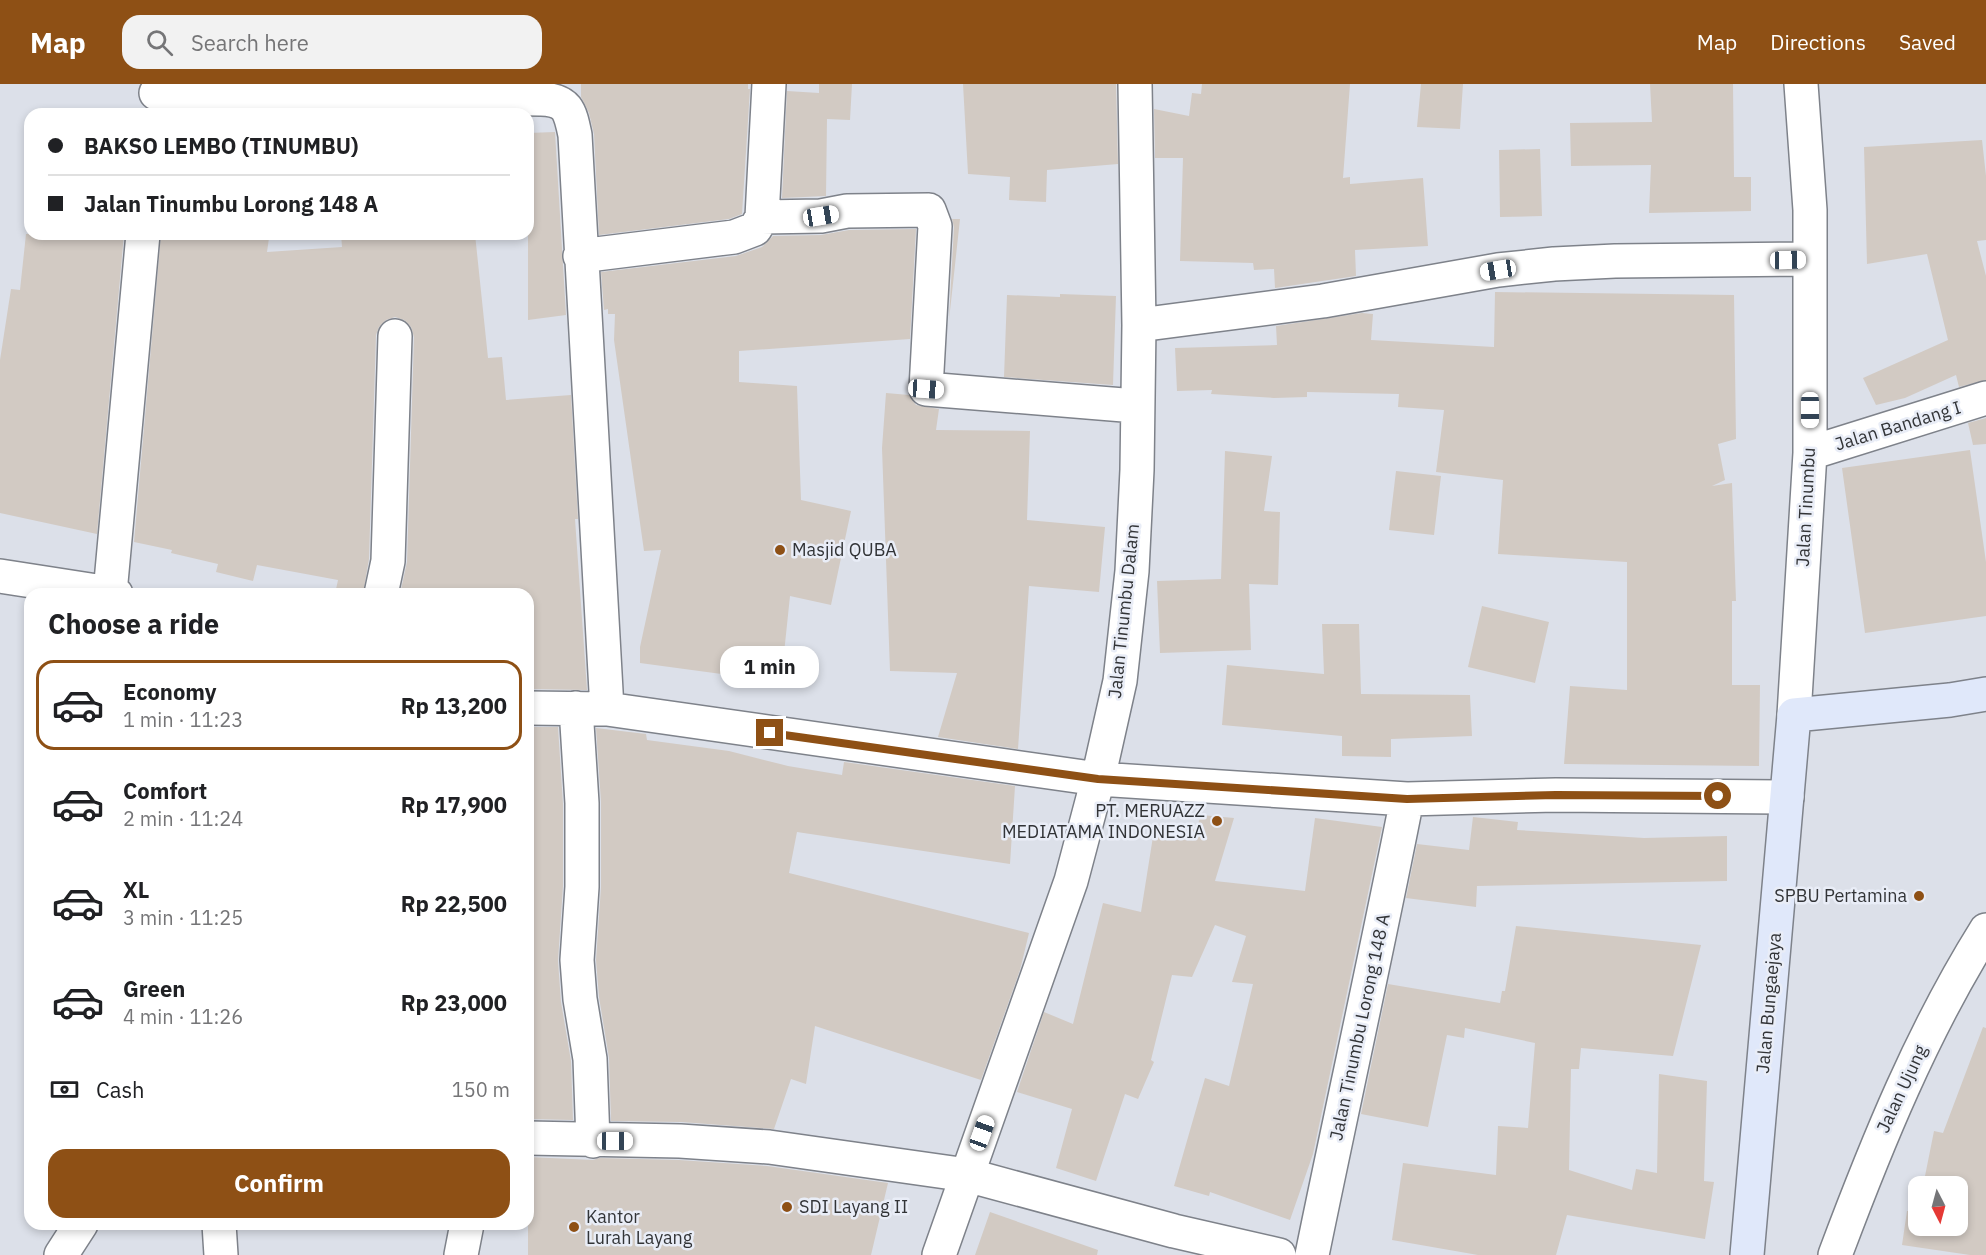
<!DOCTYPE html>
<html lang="en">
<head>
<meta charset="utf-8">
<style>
	:root { --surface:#fff; --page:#f2f2f2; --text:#202124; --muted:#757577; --line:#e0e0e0; --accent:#8e5015 }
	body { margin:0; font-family:"IBM Plex Sans",sans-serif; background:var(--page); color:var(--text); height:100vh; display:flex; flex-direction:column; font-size:22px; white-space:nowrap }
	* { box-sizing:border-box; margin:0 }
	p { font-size:20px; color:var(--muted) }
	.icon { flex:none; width:33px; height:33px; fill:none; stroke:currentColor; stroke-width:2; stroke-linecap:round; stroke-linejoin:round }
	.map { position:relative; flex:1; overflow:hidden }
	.sheet { position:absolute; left:24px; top:504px; width:510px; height:642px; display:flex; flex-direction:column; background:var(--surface); border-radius:18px; box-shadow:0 3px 9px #0003 }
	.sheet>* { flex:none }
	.banner { position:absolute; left:24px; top:24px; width:510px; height:132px; border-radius:18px; box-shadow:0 3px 9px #0003; display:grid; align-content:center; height:132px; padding:0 24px; background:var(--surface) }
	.needle { width:39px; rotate:174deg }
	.tools { position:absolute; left:1908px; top:1092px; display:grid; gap:12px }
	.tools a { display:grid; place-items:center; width:60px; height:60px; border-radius:12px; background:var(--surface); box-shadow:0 3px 9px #0003; font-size:30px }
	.end { position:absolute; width:27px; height:27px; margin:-14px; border:8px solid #8e5015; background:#fff; box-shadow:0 0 0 3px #fff }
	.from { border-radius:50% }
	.bubble { position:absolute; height:42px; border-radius:18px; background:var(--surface); box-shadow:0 3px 9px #0003; font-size:20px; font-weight:700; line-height:42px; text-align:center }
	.car { position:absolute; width:18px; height:36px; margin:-18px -9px; border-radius:8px; box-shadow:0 0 4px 2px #0007; background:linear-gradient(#fff 24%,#345 0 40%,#fff 0 76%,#345 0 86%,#fff 0) }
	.banner b { display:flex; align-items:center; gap:21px; height:57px; font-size:22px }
	.banner b+b { border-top:2px solid var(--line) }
	.banner i { width:15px; height:15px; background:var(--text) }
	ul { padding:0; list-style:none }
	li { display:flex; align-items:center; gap:18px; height:90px; margin:0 12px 9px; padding:0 12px; border:3px solid transparent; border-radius:18px }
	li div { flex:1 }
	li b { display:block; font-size:22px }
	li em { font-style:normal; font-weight:700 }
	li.current { border-color:var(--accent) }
	li>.icon { width:54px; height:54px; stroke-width:1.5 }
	h2 { padding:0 24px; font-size:27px; line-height:72px }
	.pay { display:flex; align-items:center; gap:15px; height:66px; padding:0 24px; font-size:22px }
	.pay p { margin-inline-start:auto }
	.action { display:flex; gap:12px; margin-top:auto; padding:12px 24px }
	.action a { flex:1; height:69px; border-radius:18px; background:var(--accent); color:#fff; font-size:24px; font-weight:700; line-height:69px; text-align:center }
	header { display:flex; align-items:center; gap:36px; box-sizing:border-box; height:84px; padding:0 30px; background:var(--accent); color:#fff }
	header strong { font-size:28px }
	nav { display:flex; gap:33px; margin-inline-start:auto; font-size:21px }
	.search { width:420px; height:54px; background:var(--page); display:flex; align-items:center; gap:15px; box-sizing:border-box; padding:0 21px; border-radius:18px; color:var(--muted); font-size:22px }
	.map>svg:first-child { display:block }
	.building { fill:#d2cac3 }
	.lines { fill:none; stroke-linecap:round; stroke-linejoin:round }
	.minor-casing { stroke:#7e828a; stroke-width:36 }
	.secondary-casing { stroke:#7e828a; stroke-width:36 }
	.minor { stroke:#fff; stroke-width:33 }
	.secondary { stroke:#e0e8fa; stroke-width:33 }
	.route { stroke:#8e5015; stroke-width:8 }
	.poi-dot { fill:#8e5015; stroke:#e9edf7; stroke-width:2 }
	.labels { text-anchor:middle; stroke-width:5; stroke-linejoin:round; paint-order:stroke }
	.street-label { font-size:18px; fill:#323437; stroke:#e9edf7 }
	.poi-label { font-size:18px; fill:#323437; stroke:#e9edf7; text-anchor:start }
</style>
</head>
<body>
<header>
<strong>Map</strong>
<div class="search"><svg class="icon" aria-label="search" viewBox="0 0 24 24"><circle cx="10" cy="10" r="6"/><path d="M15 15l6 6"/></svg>Search here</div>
<nav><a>Map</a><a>Directions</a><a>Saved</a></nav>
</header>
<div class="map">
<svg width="1986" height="1171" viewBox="0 0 1986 1171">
	<rect width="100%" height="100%" fill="#dce0e9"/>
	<path class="building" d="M581,0h167v5h2l-8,125 -13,5 -130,16 -5,-101 -5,-21 -8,-16z
		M819,0h33l-2,36 -23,-1 -1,77 -44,2 5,-107 32,2z
		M963,0h153l2,80 -71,6 -1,32 -37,-2 1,-23 -42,-3z
		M1202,0h148l-7,94 7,-1v7l73,-6 5,68 -73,4 1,26 -81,12 -1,-19 -20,1 -1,-7 -73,-2 3,-103h-28l-1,-49 35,7 3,-23 9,1z
		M1421,0h42l-3,45 -43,-2z
		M1650,0h83l1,93h17v34l-102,2 2,-48 -80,1 -1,-43 82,-1z
		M555,48l11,183 -38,5v-187z
		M1982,56l4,36v64l-9,1 9,35v104l-27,7 -3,-12 -51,23 -29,7 -13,-27 85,-38 -21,-86 -60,10 -3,-117z
		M1540,65l2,67 -42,1 -1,-67z
		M952,135h8l-11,101 5,-93z
		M916,145l-6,110 -171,12v31l58,4 4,114 50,11 -20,94 -41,-9 -9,86 -141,-19v-16l21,-97 -17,1 -30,-211 1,-26h-7v-5l-4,1 -3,-38 135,-16 26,-9 11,-11 48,-1 28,-5z
		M26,150h98l-27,300 -97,-21v-153l11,-71 9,1z
		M161,150h83l25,4 -2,14 75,-5 -1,-13h134l13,124 14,-1 4,43 65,-5 7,124h-3l12,171 -59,-1v-95h-128l7,-32 7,-225 -3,-10 -7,-7 -9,-3 -9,3 -7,7 -3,8 -7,224 -6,35h-28l3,-14 -81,-15 -4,16 -37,-9 2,-8 -47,-11 1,-3 -38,-8z
		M1495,208l239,3 2,144 -18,5 7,36 -13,6 20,-3 4,118h-4v84h28l-1,81 -195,-2 6,-78 57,4v-128l-129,-8 5,-74 -67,-8 8,-62 -46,-3 1,-13 -92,-2v5l-33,1 -63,-4 1,-4 -35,1 -2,-43 102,-3 -1,-19 86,-13 11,1 -2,26 123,7z
		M1060,210l56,2 -3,89 -109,-8 3,-82 53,2z
		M886,309l23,2 7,10 23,4 -3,21 94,1 -3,89 78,7 -6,65 -70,-6 -11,163 -80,-12 19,-64 -67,-2 -8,-223z
		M1986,334v26l-13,1 -5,-22z
		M1970,366l16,112v54l-121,17 -23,-165z
		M1225,367l47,5 -8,55 16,1 -2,73 -29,-1 2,66 -91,3 -3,-72 64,-2z
		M1396,387l45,5 -7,59 -45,-5z
		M1482,522l67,16 -14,61 -67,-16z
		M1322,540h37l2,70 109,1 2,41 -81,3v18l-49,-1v-20l-120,-11 5,-60 97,9z
		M528,643h30l5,77v82l-5,75 3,41 10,59 2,59 -45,-1z
		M596,644l50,6 1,6 82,11 59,15 54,9 2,-13 171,24 -5,78 -213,-32 -8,41 240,60 -9,37 -39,110 -166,-54 -9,58 -15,-5 -17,50 -93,-7 -70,-1 -2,-63 -10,-61 -3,-37 5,-73v-85z
		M1201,731l33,3 -19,63 90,10 10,-73 67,9 -69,327 -23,66 -80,-28 -1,4 -35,-10 31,-108 24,8 24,-102 -21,-2 14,-46 -31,-11 -23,52 -20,-2 -21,85 3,2 -16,37 -13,-5 -29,87 -40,-13 16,-59 -55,-17 27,-80 29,12 30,-121 38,9 14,-88 41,6z
		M1473,733l45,5 -1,8 127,8 83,-2v45l-250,5 -1,21 -70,-9 11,-54 52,6z
		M1516,842l185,19 -28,111 -92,-8 -2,21h-8l-2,101 63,20 4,-21 21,4 2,-99 48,7 -3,100 10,1 -9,57 -138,-24 -11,40h-78l-86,-15 11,-77 93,12 2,-49 30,2 7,-85 -70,-15 -1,10 -17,-3 -19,92 -67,-13 27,-130 112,19 2,-12h3z
		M1983,943l3,1v227h-16l-68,-10 5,-34h11v15h40v-40h-35l11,-55 9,2z
		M528,1073l65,3 6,-2 80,2 88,6 121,17 -17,72h-343z
		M990,1128l108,38 -1,5h-122z"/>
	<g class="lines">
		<defs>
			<path id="minor" d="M156,9l385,6c27,1 29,12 34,36l32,574
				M762,133l59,-1 26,-5 82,-1 6,16 -9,163 210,17
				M580,172l154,-19 21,-8 7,-12 7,-133
				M1139,241l184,-24 175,-31 56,-6 61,-3 195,-2
				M1810,369l176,-55
				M0,492l116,18
				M110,509l33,-359
				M381,510l7,-33 7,-225
				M528,624l79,1 491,70 309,20 149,-4 231,2
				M576,624l6,95v84l-5,73 3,39 10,60 3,82
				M1794,631l16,-262v-243l-9,-126
				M528,1054l152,3 89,6 198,28 207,56 105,24
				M219,1140l2,31
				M61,1171l20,-31
				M461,1171l6,-31
				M939,1171l132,-374 27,-102 22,-98 12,-110 5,-101 2,-145 -4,-241
				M1312,1171c31,-152 65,-304 95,-456
				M1835,1171c42,-112 87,-223 151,-325"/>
			<path id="secondary" d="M1747,1171l47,-540 156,-15 36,-6"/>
		</defs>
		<use href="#minor" class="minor-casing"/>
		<use href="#secondary" class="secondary-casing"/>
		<use href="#minor" class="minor"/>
		<use href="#secondary" class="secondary"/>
	</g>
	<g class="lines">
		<path class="route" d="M770,649l328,46 309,20 149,-4 162,1"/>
	</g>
	<g class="poi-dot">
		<circle cx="780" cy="466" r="6"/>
		<circle cx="1217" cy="737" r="6"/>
		<circle cx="1919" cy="812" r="6"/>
		<circle cx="787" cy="1123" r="6"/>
		<circle cx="574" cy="1143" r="6"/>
	</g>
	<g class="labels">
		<g class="street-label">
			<text transform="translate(1898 342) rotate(-17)" y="6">Jalan Bandang I</text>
			<text transform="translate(1806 423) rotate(-87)" y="6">Jalan Tinumbu</text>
			<text transform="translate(1124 527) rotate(-84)" y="6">Jalan Tinumbu Dalam</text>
			<text transform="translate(1769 919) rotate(-85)" y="6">Jalan Bungaejaya</text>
			<text transform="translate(1360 943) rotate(-78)" y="6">Jalan Tinumbu Lorong 148 A</text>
			<text transform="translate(1902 1005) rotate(-65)" y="6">Jalan Ujung</text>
		</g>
		<g class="poi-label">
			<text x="792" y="472">Masjid QUBA</text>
			<text x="1205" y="733" text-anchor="end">PT. MERUAZZ<tspan x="1205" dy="21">MEDIATAMA INDONESIA</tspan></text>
			<text x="1907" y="818" text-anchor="end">SPBU Pertamina</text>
			<text x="799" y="1129">SDI Layang II</text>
			<text x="586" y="1139">Kantor<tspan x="586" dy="21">Lurah Layang</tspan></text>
		</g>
	</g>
</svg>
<div class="tools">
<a><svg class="needle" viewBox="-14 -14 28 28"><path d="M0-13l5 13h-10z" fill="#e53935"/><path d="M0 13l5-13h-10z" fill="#757577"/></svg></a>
</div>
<i class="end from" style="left:1718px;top:712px"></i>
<i class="end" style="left:770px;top:649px"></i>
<div class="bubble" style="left:720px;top:562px;width:99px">1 min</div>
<i class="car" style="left:821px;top:132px;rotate:81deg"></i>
<i class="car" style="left:1788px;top:176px;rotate:89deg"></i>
<i class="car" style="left:1498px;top:186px;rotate:261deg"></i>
<i class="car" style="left:926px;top:305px;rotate:94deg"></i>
<i class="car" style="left:1810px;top:326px;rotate:180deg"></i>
<i class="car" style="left:982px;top:1049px;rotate:20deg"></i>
<i class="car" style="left:615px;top:1057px;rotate:90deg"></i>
<div class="banner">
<b><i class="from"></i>BAKSO LEMBO (TINUMBU)</b>
<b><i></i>Jalan Tinumbu Lorong 148 A</b>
</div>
<section class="sheet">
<h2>Choose a ride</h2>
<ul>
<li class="current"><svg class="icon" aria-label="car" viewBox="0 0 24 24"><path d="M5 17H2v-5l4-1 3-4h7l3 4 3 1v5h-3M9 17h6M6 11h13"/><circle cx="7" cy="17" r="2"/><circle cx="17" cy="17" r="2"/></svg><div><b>Economy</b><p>1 min · 11:23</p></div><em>Rp 13,200</em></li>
<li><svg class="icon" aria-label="car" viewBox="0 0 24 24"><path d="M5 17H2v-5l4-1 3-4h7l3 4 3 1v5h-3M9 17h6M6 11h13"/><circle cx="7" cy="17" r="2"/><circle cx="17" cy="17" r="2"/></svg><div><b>Comfort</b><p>2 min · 11:24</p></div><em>Rp 17,900</em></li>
<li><svg class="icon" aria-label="car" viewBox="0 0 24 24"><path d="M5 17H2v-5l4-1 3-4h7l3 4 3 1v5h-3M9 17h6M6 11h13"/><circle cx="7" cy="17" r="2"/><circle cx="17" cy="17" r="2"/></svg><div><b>XL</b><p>3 min · 11:25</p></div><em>Rp 22,500</em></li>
<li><svg class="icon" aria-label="car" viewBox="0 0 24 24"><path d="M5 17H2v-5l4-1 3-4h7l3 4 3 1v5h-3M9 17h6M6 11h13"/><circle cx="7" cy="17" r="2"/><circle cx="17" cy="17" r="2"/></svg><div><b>Green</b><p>4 min · 11:26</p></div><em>Rp 23,000</em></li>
</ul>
<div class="pay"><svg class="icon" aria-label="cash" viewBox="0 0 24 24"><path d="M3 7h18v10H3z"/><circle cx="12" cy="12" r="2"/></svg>Cash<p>150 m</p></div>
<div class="action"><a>Confirm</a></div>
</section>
</div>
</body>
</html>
